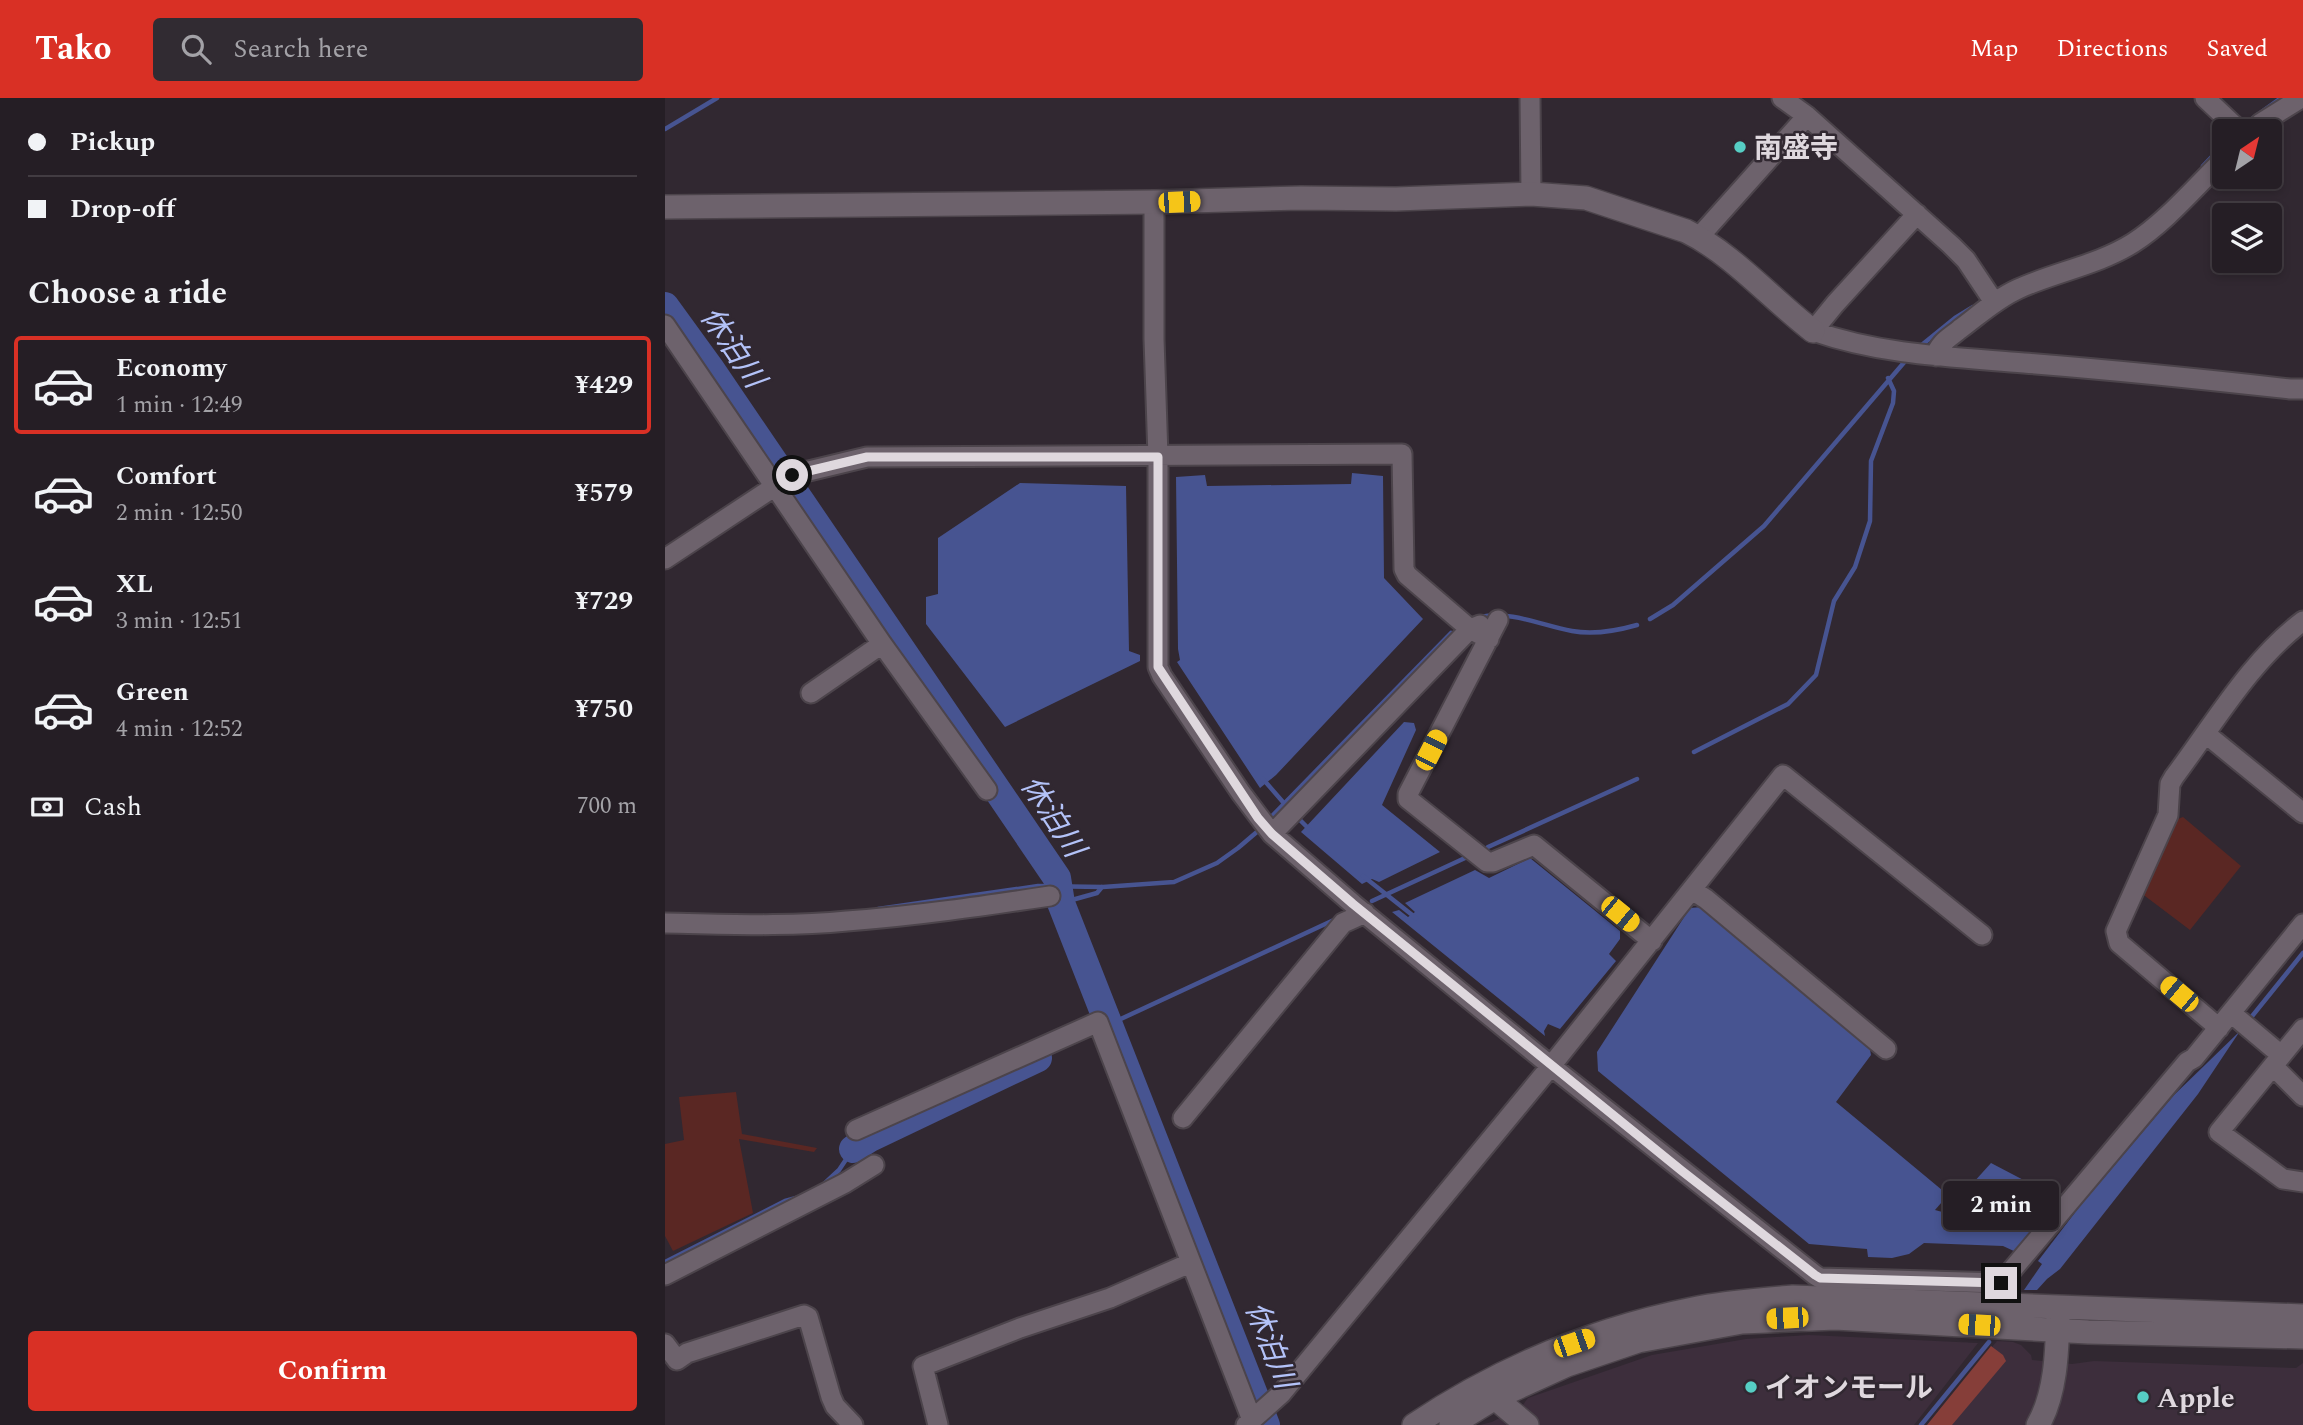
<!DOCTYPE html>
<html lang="en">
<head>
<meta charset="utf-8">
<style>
	:root { --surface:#251e25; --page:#312b32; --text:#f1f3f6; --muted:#a3a2a7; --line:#423c42; --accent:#d93025 }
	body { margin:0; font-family:Spectral,"Noto Sans JP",serif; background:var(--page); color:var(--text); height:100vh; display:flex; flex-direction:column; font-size:26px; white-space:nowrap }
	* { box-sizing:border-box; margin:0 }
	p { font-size:23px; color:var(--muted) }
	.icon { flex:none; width:38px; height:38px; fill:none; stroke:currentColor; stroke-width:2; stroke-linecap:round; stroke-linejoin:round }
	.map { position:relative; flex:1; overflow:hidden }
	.drawer { display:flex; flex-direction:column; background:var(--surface); width:665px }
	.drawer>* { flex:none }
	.banner { display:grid; align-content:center; height:154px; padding:0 28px; background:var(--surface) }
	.needle { width:46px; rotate:35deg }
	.tools { position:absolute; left:1547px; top:21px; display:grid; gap:14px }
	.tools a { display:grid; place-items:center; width:70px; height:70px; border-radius:7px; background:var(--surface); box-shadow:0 4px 10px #0003,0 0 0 2px var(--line); font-size:35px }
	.end { position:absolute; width:32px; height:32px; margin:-16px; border:9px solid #dfd8de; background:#111; box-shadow:0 0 0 4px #111 }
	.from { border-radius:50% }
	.bubble { position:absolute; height:49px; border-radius:7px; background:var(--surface); box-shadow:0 4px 10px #0003,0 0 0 2px var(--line); font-size:23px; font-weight:700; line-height:49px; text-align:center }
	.car { position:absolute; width:21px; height:42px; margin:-21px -10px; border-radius:9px; box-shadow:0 0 5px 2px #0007; background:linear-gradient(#f5c518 24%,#345 0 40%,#f5c518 0 76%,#345 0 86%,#f5c518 0) }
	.banner b { display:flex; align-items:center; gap:24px; height:66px; font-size:26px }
	.banner b+b { border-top:2px solid var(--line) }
	.banner i { width:18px; height:18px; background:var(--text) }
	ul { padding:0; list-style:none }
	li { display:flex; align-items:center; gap:21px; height:98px; margin:0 14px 10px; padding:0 14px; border:4px solid transparent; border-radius:7px }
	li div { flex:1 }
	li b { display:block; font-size:26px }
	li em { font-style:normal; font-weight:700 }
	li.selected { border-color:var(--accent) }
	li>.icon { width:63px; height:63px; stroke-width:1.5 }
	h2 { padding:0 28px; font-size:32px; line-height:84px }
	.pay { display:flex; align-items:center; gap:18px; height:77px; padding:0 28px; font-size:26px }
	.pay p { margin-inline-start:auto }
	.primary-button { display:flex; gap:14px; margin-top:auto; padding:14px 28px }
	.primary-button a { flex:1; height:80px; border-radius:7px; background:var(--accent); color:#fff; font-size:28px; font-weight:700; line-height:80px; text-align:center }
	header { display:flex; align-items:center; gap:42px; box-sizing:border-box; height:98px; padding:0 35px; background:var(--accent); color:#fff }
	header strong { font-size:33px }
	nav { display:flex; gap:38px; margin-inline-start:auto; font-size:24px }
	.search { width:490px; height:63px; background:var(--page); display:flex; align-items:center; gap:18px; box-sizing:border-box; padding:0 24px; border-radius:7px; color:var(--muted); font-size:26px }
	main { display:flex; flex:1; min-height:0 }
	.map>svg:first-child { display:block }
	.built { fill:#3d2e3c }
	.green { fill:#5a2723 }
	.forest { fill:#863e39 }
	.water { fill:#475491 }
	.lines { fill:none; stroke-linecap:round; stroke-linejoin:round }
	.stream { stroke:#475491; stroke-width:4.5 }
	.river { stroke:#475491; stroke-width:28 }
	.minor-casing { stroke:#4c444b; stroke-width:23 }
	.tertiary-casing { stroke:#4c444b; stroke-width:26 }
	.minor { stroke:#6d626c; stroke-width:19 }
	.tertiary { stroke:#6d626c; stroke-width:23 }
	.route { stroke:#dfd8de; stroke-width:9 }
	.poi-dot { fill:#56cec4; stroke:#312831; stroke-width:2.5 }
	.labels { text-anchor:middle; stroke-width:5; stroke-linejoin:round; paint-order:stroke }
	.poi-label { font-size:28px; font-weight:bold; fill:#dfd8de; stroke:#312831; text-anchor:start }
	.water-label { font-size:30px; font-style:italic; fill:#b3c2f8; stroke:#312831 }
</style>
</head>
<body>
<header>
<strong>Tako</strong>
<div class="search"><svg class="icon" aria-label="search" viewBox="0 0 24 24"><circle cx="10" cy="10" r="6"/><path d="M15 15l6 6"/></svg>Search here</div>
<nav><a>Map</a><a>Directions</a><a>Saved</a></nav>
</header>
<main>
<section class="drawer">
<div class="banner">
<b><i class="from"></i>Pickup</b>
<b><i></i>Drop-off</b>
</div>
<h2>Choose a ride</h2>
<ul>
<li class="selected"><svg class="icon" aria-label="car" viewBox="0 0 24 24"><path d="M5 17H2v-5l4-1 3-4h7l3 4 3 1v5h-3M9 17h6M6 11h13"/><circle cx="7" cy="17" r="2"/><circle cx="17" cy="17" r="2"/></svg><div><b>Economy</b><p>1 min · 12:49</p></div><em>¥429</em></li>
<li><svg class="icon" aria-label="car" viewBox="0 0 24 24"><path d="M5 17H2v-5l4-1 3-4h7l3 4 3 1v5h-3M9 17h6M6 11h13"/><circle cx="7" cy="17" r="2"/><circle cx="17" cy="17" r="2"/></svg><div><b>Comfort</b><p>2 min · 12:50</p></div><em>¥579</em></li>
<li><svg class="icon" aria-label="car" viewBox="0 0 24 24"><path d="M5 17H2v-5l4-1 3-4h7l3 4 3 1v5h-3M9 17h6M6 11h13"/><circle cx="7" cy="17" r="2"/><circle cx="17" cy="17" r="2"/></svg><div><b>XL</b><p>3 min · 12:51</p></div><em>¥729</em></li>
<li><svg class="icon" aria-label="car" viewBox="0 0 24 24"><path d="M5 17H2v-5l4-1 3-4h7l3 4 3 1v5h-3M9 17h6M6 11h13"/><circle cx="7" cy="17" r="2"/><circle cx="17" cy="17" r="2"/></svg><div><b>Green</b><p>4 min · 12:52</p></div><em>¥750</em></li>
</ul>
<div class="pay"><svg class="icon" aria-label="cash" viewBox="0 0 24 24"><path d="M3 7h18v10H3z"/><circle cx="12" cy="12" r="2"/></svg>Cash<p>700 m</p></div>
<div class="primary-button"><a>Confirm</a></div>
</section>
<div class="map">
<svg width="1638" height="1327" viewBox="0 0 1638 1327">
	<rect width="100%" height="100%" fill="#312831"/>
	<path class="built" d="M1144,1237l169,8 -64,82h-434l12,-3 30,-16 6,-8 124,-43 94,-16z
		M1332,1243l16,1 8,3 10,10 1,5 40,4 22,-3 202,7 7,-5v62h-376z"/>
	<path class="green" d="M1518,719l58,49 -51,64 -49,-37 34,-73z
		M71,994l6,42 75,14 -3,4 -75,-13 14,74 -80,38 -8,-15v-92l19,-4 -5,-43z"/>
	<path class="forest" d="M1326,1248l12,9 3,6 -54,64h-25z"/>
	<path class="water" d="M687,375l31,3 1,102 39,41 -147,156 -16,13 -83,-126 3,-2 -2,-11 -2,-172 29,-2 2,11 144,-2z
		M355,385l106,3 3,165 11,4v6l-135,66 -79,-103v-27l12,-3v-56z
		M739,624l10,1 2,7 -34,75 58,47 -61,30 -7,-3 -10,5 -61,-52z
		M865,760l90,73v8l-11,15 7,7 -56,68 -12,-5 -4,7 1,5 -153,-124 7,-2 9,7 7,-5 -10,-9 70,-33 14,8z
		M1037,809l167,137 2,11 -35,47 112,93 -13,15 11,3 45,-50 65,34 -1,7 -39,48 -13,-6 -79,-3 -15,11 -17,4 -24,-1 -1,-8 -58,-5 -211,-173 -1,-19 93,-144z
		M1575,933l-42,63 -138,175 -13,10 -10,11h-13l18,-26 -4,-3 42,-55 94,-111z"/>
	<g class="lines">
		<path class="stream" d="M1577,28l39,-28
			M0,31l52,-31
			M1538,68l21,-22
			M1253,250l37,-30 18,-11
			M815,519c33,-6 60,8 92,14 22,4 44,0 65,-6
			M985,521l23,-14 91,-79 143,-167
			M1029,654l94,-48 28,-29 18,-74 21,-34 15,-46 1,-60 22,-58 1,-12 -6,-13
			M598,681l26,30
			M608,717l178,-182
			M630,717l14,14
			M823,749l149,-68
			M698,778l53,42
			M707,803l93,-43
			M396,805l36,-10 5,-6
			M213,811l160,-23 65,1 71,-5 43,-19 21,-15 20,-17
			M1584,922l54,-67
			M445,926l226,-105
			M160,1085l14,-13 14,-21
			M0,1164l120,-61 11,-3
			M1256,1327l68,-83"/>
		<path class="river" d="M0,208l45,62 347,510 4,25 205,522
			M188,1051l17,-11 168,-80"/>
		<defs>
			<path id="minor" d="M865,0l1,96
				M1117,0l25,18 144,129 15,15 28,42
				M1540,0l35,33
				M1588,33l8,-8 40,-25
				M489,104v137l4,118v210l4,9 79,117 31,41 81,70 198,162 264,209 5,3 181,5 186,-221 7,-4 109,-134
				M1252,116l-82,90 -22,27c69,24 139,26 211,32 89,7 177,16 266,26h13
				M1034,139l108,-121
				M0,227l217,319 105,146
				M1271,258c2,-13 15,-19 24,-27 19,-14 36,-30 58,-40 37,-17 80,-24 115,-46 33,-21 63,-57 91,-84
				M0,461l127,-84 75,-18 535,-3 2,115 3,6 63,54 19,10
				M833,522l-90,174v5l79,63h6l41,-17 118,96
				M146,595l71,-49
				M1541,636l97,79
				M607,736l198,-205 10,-4
				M1027,792l14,9 180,150
				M0,825c61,1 122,4 182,-2 68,-5 136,-15 203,-25
				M1566,915l50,42
				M1554,930l-100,-85 -3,-12 52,-116 2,-31 4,-7c40,-53 76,-116 129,-156
				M1638,931l-84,103 64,47 20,3
				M1608,968l30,30
				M518,1020l160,-195 22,-10
				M191,1032l242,-108 154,398
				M0,1177l180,-92 29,-18
				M0,1246l12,16 10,-7 117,-38 4,2 23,80 4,9 18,19
				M273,1327l-15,-59 97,-38 90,-30 80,-35
				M581,1327l35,-31 270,-328 232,-291 199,160"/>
			<path id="tertiary" d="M0,109l489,-5 147,-4 95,1 135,-5 55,4 100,33c47,23 85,68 127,100
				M830,1300l32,27
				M749,1327c84,-56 179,-96 279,-116 33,-7 67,-9 100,-12l510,19
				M786,1327l44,-27 72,-33 71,-24 104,-19 93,-4 253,14 215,5
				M1373,1327c18,-31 19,-74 20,-108"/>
		</defs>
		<use href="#minor" class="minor-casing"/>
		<use href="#tertiary" class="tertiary-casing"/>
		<use href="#minor" class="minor"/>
		<use href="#tertiary" class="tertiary"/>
	</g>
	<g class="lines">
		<path class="route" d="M127,377l75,-18h291v210l100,151 14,16 81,70 329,267 133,104 5,3 181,5"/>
	</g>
	<g class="poi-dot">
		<circle cx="1075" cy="49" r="7"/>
		<circle cx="1086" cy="1289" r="7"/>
		<circle cx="1478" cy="1299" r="7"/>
	</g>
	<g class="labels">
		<g class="poi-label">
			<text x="1089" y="59">南盛寺</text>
			<text x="1100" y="1299">イオンモール</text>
			<text x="1492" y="1309">Apple</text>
		</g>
		<g class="water-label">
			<text transform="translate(68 249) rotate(56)" y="10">休泊川</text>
			<text transform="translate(388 718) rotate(57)" y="10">休泊川</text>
			<text transform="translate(606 1247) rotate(69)" y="10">休泊川</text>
		</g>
	</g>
</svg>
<div class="tools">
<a><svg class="needle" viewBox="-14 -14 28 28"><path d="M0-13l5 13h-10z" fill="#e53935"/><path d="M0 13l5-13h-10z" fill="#a3a2a7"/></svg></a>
<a><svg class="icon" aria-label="layers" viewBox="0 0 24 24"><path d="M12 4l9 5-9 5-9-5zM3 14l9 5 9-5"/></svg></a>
</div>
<i class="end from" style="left:127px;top:377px"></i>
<i class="end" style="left:1336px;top:1185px"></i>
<div class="bubble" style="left:1278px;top:1083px;width:116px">2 min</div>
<i class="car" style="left:514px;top:104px;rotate:88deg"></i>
<i class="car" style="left:766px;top:652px;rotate:27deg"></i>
<i class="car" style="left:955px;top:816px;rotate:129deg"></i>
<i class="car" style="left:1514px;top:896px;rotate:310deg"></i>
<i class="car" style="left:1122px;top:1220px;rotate:267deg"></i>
<i class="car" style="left:1314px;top:1227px;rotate:273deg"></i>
<i class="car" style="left:909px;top:1245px;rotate:71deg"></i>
</div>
</main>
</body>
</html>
